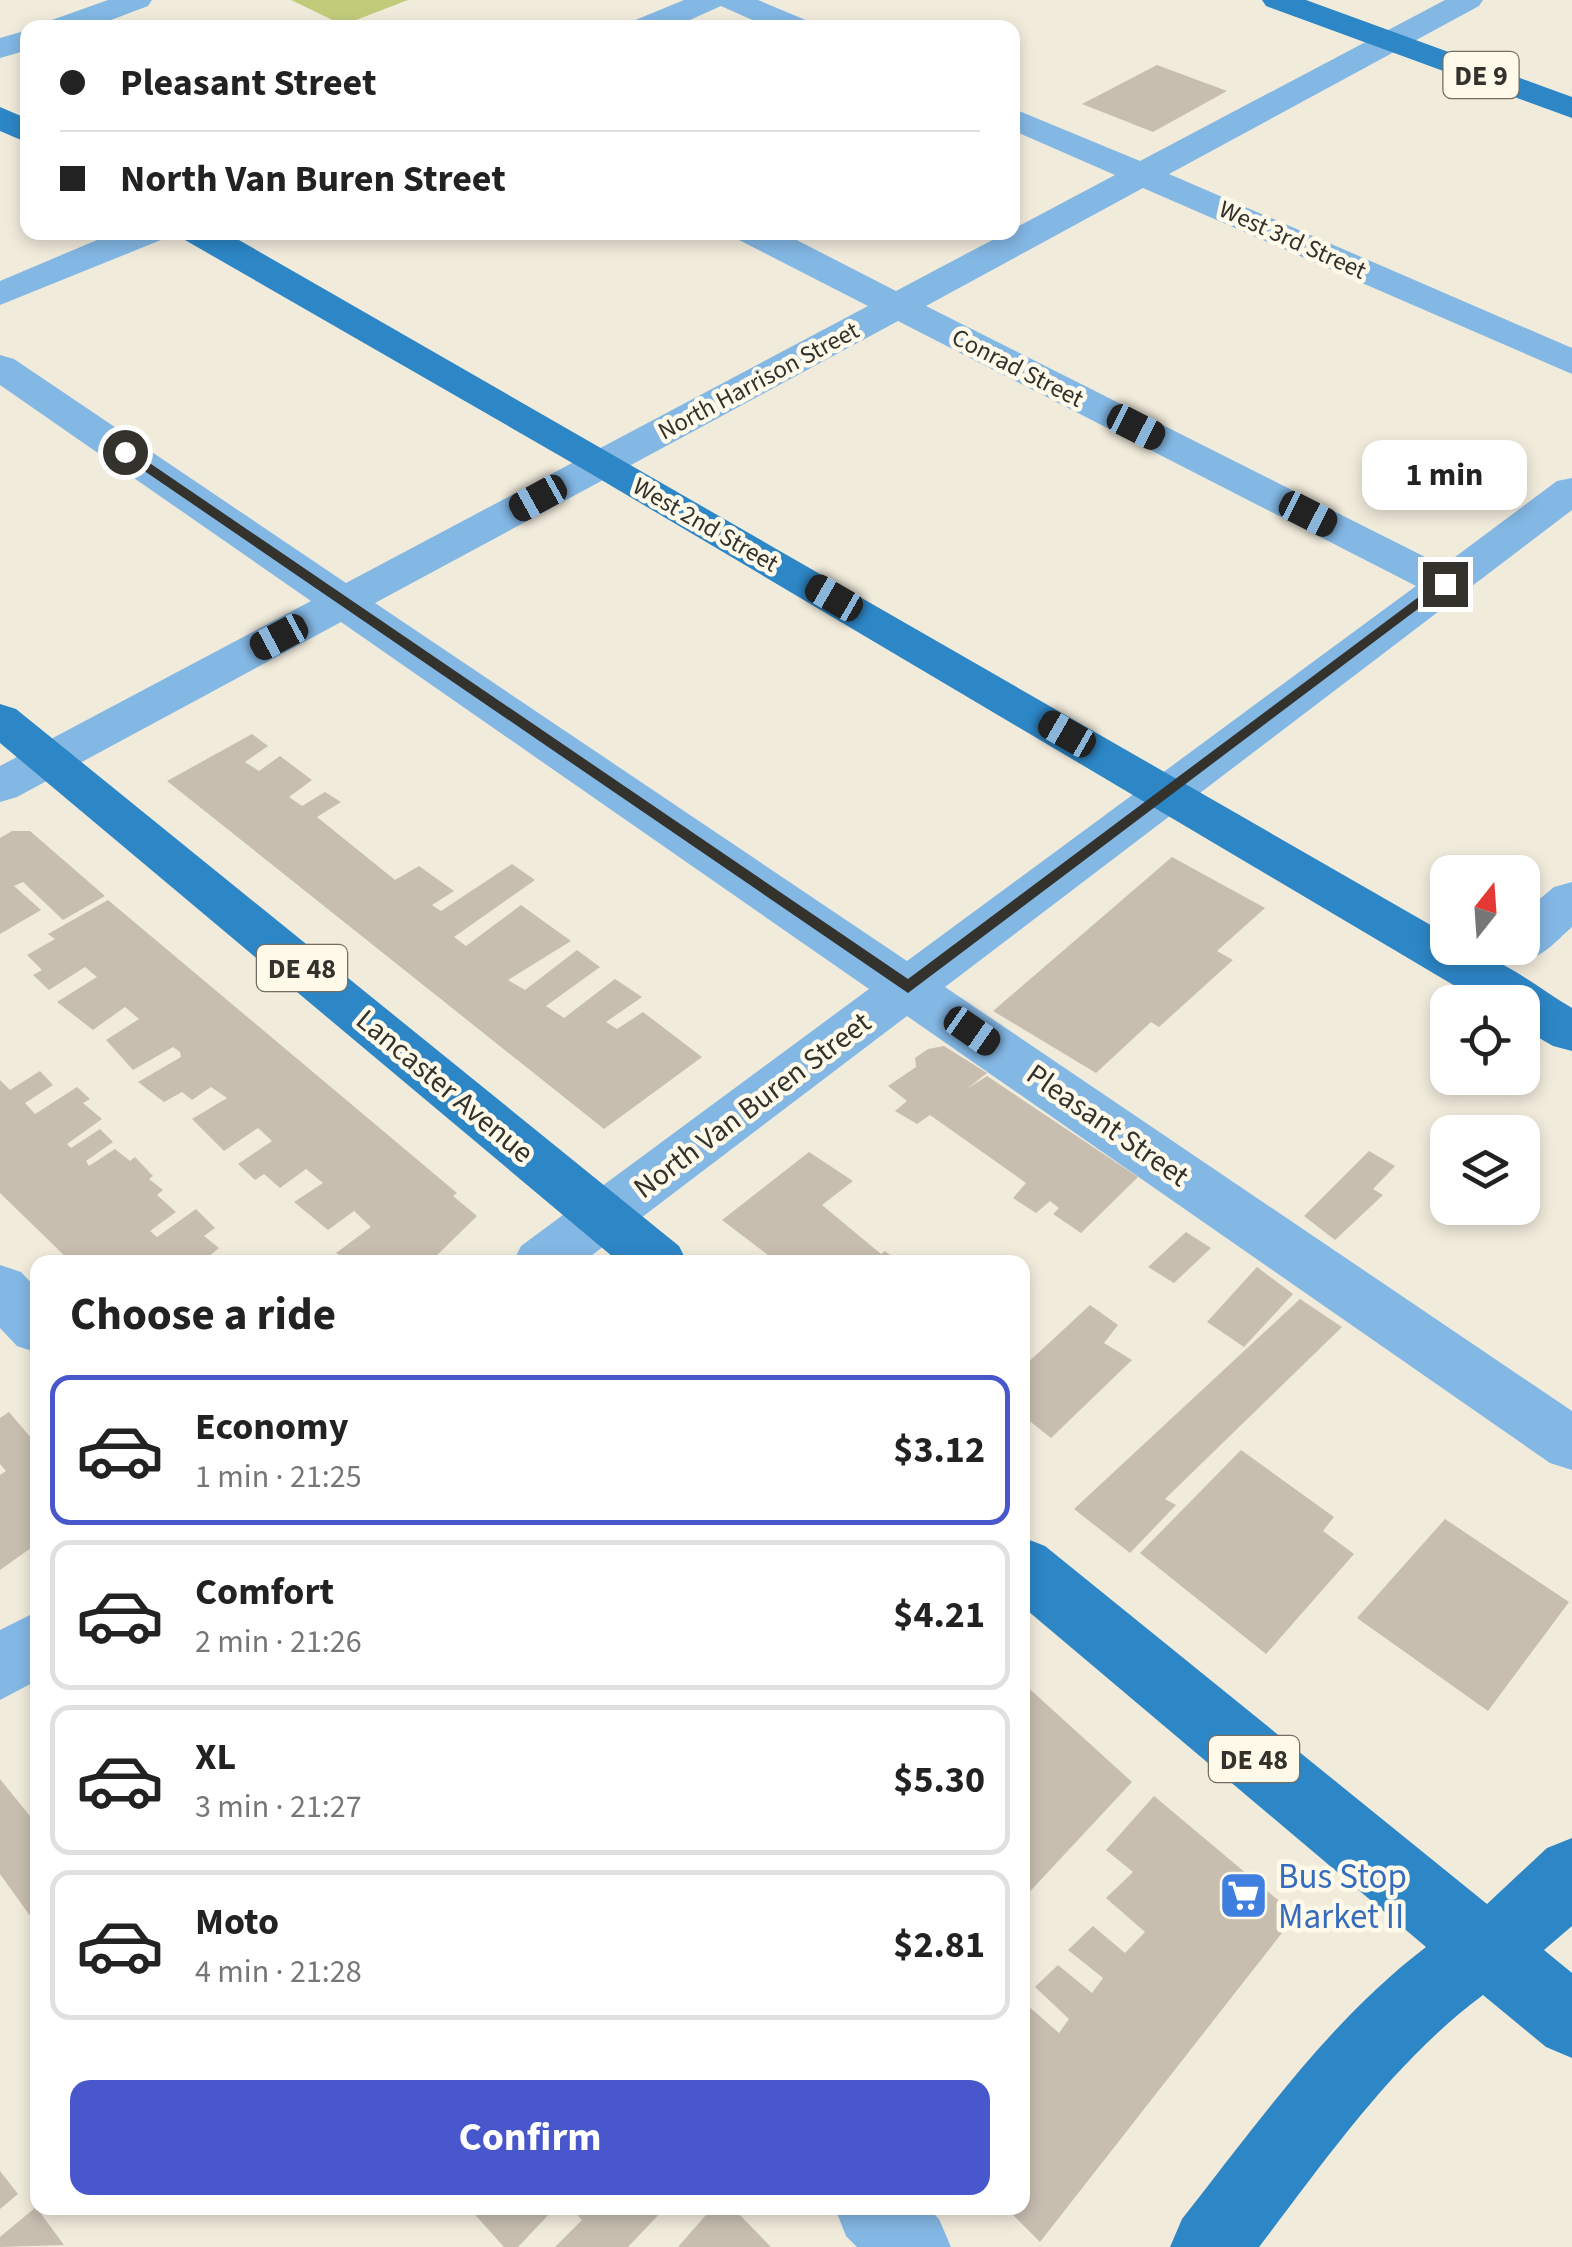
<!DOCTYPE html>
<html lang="en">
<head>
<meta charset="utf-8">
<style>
	:root { --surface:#fff; --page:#f6f6f6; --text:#222; --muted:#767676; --line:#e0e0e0; --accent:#4957cc }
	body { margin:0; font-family:"Source Sans 3",sans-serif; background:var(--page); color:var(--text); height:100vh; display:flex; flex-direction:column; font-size:38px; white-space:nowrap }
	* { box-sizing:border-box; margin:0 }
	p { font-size:32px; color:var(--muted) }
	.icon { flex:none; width:55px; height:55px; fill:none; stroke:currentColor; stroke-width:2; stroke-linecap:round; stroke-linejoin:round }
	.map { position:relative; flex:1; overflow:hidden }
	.panel { position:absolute; left:30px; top:1255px; width:1000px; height:960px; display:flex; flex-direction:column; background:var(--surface); border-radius:20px; box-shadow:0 5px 15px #0003 }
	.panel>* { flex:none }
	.top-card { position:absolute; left:20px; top:20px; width:1000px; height:220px; border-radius:20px; box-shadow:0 5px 15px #0003; display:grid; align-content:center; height:220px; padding:0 40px; background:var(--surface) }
	.needle { width:65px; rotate:17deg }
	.tools { position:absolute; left:1430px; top:855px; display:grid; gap:20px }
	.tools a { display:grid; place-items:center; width:110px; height:110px; border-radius:20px; background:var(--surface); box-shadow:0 5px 15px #0003; font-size:50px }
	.end { position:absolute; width:45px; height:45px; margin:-22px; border:12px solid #34322c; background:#fff; box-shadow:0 0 0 5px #fff }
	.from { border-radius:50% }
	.bubble { position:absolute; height:70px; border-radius:20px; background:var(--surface); box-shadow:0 5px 15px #0003; font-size:32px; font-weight:700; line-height:70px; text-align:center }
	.car { position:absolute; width:30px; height:60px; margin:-30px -15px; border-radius:12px; box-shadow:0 0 8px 2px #0007; background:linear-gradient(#222 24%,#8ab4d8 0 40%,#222 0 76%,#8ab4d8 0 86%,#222 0) }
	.top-card b { display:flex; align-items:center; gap:35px; height:95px; font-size:38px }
	.top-card b+b { border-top:2px solid var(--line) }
	.top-card i { width:25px; height:25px; background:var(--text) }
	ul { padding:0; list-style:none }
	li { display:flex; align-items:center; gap:30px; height:150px; margin:0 20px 15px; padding:0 20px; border:5px solid var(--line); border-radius:20px }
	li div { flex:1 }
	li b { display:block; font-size:38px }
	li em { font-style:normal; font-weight:700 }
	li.on { border-color:var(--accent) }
	li>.icon { width:90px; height:90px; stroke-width:1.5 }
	h2 { padding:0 40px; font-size:45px; line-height:120px }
	.cta { display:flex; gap:20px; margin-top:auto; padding:20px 40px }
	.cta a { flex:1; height:115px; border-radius:20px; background:var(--accent); color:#fff; font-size:40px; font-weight:700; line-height:115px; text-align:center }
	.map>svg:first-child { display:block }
	.green { fill:#c1cc7b }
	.building { fill:#c7beb0 }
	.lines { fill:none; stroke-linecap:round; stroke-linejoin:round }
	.street { fill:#83b7e4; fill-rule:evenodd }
	.primary { fill:#2d86c6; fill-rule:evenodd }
	.route { fill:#34322c }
	.labels { text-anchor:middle; stroke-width:9; stroke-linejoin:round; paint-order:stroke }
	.far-street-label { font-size:25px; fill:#34322c; stroke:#fef9e9 }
	.shield { fill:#fef9e9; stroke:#716e65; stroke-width:2.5 }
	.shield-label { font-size:28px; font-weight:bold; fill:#34322c }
	.street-label { font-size:30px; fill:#34322c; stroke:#fef9e9 }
	.near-shop-label { font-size:35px; fill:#366cbe; stroke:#fef9e9; text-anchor:start }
</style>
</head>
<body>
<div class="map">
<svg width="1572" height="2247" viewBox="0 0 1572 2247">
	<rect width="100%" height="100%" fill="#f1ebdc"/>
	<path class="green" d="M291,0h117l-65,25z"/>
	<path class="building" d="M1157,65l70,26 -74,41 -71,-28z
		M252,734l16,12 -23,16 14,9 21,-15 32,24 -23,17 13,9 23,-14 16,10 -24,15 78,63 24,-14 35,25 -22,14 9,6 71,-47 23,16 -81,57 12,9 55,-41 50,36 -63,39 17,10 52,-40 23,17 -54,39 18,12 51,-39 27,18 -36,25 11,7 26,-17 59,45 -98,72 -437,-348z
		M12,831h18l75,65 -42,24 -40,-38 -9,4 27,24 -41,24v-96z
		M1172,857l93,51 -48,43 16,9 -74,67 -8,-5 -55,51 -103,-62z
		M108,900l349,293 -4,3 24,20 -47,46h-80l-14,-9 35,-26 -17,-16 -26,19 -34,-28 29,-19 -17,-14 -26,19 -16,-14 -9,6 -17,-16 34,-23 -14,-13 -34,23 -32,-32 35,-21 -16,-11 -19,13 -10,-8 -18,10 -26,-20 43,-25 -1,-5 -7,-5 -40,23 -27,-30 33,-21 -14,-12 -32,23 -36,-28 40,-25 -12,-10 -36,23 -16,-15 9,-5 -15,-15 28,-16 -7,-5z
		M944,1046l43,27 -20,16 20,-13 151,101 -57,56 -28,-19 6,-6 -9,-7 -14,12 -23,-15 13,-15 -96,-68 -13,9 -22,-13 12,-10 -19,-15 28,-19 -1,-9 13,-9z
		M40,1071l13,14 -28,18 10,11 42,-27 13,12 -7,4 19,16 -35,25 4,4 29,-19 13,13 -27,19 3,5 26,-17 15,12 5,-4 18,19 -4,3 14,11 -6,5 19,17 -26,19 7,6 39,-28 19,19 -11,8 15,12 -17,14h-131l-71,-69v-113l10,10z
		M1369,1151l26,15 -22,23 10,6 -48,45 -31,-24z
		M809,1152l44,29 -31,24 59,49 4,-3 15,11h-123l-55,-42z
		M1186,1232l25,16 -37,35 -26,-16z
		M1257,1267l36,27 -49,53 -37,-25z
		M1300,1299l42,28 -177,172 11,6 -46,48 -56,-44z
		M1090,1305l28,20 -14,18 28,17 -81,78 -29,-23v-47z
		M9,1412l29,34v97l-38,27v-95l6,-4 -6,-7v-46z
		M1241,1450l93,67 -11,14 31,23 -88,100 -126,-101z
		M1445,1519l124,83 -81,109 -131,-93z
		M1022,1682l110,100 -110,118z
		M0,1779l38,47v101l-38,-53z
		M1154,1796l142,119 -256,327 -34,-34h16v-200l4,-4 33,29 10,-14 -34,-32 23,-22 34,28 11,-15 -35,-28 25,-24 32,27 20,-21 -39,-34 27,-26 -27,-22z
		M0,2171l18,23 -18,15z
		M36,2207l28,38 -64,2v-10z
		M469,2208h86l-37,39h-14z
		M571,2208h94l-37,39h-73l27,-27z
		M712,2208h21l38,39h-93z"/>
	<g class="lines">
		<path class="street" d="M108,0h44l-4,6 -58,22h-45l4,-7z
			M684,0h74l50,21 4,7h-42l-49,-22 -49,22h-43l4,-7z
			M1445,0h38l-4,6 -310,168 403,174v26l-429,-186 -217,118 517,260 114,-85 15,-3v32l-627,477 627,424v59l-22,-7 -643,-447 -324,246h-70l8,-16 348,-257 -528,-367 -324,175 -17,5v-36l311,-165 -311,-216v-30l14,4 332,224 522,-277 -129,-66 -4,-8h46l115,59 219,-116 -103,-45v-22l128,53zM898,321l518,265 -509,375 -532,-358z
			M28,30v20l-28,8v-20z
			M116,232h49l-4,8 -161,65v-24z
			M1572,882v45c-24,21 -34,39 -68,29l-5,-8h23v-34l32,-27z
			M0,1265l21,7 17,18v63l-21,-7 -17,-18z
			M38,1611v69l-38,20v-70z
			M835,2208h93l11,11 12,28h-94l-11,-11z"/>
		<path class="primary" d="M1262,0h44l266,97v21l-306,-112z
			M0,107l28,12v24l-28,-12z
			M181,232h44l1223,703v13c43,0 87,38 124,60v43l-19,-5 -31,-18v-26h-40l-894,-530 -403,-232z
			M0,704l16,5 663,537 8,16h-68l-619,-519z
			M1022,1537l23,9 442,358 60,-56 25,-10v88l-28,24 28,23v85l-26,-11 -63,-52c-90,67 -156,163 -224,252h-89l12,-28c75,-95 147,-198 244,-272l-404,-341z"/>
	</g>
	<path class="route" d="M121,449h8l779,530 532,-398 11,3 -543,409 -787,-538z"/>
	<defs>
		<symbol id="supermarket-square" viewBox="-11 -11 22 22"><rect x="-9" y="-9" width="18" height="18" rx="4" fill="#3f7fe0" stroke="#fef9e9"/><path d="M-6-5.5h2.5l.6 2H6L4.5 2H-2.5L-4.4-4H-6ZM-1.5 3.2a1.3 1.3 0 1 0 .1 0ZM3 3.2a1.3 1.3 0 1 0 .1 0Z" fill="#fff"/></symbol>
	</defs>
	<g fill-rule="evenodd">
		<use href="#supermarket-square" x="1216" y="1868" width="55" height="55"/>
	</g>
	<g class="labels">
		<g class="far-street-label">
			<text transform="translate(1293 239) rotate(24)" y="9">West 3rd Street</text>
			<text transform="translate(1018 367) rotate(27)" y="9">Conrad Street</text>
			<text transform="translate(758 380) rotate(-28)" y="9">North Harrison Street</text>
			<text transform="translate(706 524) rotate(30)" y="9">West 2nd Street</text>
		</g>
		<g class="shield">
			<rect x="1443.5" y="52" width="75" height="46" rx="8"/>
			<rect x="257" y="945" width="90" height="46" rx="8"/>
			<rect x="1209" y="1736" width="90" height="46" rx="8"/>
		</g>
		<g class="shield-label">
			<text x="1481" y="85">DE 9</text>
			<text x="302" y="978">DE 48</text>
			<text x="1254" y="1769">DE 48</text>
		</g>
		<g class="street-label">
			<text transform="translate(445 1086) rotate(40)" y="10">Lancaster Avenue</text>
			<text transform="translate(752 1105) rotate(-37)" y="10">North Van Buren Street</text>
			<text transform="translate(1108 1125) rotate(35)" y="10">Pleasant Street</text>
		</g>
		<g class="near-shop-label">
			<text x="1278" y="1888">Bus Stop<tspan x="1278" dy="40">Market II</tspan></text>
		</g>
	</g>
</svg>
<div class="tools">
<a><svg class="needle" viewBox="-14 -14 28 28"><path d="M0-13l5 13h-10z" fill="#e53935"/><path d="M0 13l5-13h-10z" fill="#767676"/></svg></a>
<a><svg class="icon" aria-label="locate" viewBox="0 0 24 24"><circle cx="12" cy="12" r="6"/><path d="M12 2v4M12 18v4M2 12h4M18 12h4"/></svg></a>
<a><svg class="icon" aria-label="layers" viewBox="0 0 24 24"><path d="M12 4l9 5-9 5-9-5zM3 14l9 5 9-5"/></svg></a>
</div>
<i class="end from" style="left:125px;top:452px"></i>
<i class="end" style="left:1445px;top:584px"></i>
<div class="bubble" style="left:1362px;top:440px;width:165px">1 min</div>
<i class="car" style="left:1136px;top:427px;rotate:117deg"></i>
<i class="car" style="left:538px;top:498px;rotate:241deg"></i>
<i class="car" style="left:1308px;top:514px;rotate:117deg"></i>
<i class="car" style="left:834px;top:598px;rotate:300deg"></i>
<i class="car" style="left:279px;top:637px;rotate:242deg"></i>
<i class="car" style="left:1067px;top:734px;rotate:300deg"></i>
<i class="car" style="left:972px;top:1031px;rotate:125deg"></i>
<div class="top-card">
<b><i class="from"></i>Pleasant Street</b>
<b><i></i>North Van Buren Street</b>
</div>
<section class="panel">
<h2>Choose a ride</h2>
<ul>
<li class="on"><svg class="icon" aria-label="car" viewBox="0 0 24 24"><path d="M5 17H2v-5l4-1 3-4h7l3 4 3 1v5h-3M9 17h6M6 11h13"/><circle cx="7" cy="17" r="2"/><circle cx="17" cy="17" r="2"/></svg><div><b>Economy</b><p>1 min · 21:25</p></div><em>$3.12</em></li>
<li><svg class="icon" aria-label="car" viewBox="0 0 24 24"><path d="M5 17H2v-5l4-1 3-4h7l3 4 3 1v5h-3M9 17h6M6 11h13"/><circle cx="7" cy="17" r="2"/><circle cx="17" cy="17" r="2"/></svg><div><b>Comfort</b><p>2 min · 21:26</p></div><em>$4.21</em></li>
<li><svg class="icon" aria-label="car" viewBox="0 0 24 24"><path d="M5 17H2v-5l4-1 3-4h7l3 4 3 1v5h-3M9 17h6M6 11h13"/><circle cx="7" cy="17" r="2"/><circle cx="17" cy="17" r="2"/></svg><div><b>XL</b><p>3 min · 21:27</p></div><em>$5.30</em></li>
<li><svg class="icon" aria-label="car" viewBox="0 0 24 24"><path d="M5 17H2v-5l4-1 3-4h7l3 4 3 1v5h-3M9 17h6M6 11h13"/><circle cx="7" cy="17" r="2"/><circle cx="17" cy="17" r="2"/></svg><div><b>Moto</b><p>4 min · 21:28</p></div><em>$2.81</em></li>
</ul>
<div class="cta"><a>Confirm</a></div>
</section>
</div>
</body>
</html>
